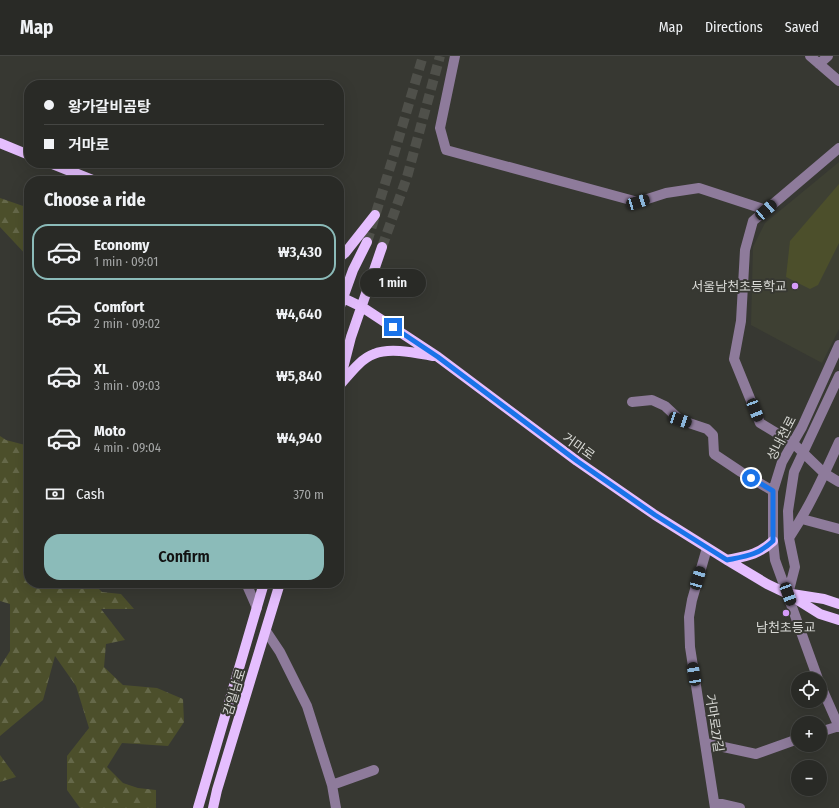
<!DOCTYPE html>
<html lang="en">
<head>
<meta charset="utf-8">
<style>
	:root { --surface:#292a26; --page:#353632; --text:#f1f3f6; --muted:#a5a7a7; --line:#454643; --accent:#8bbbb9 }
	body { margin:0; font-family:"Fira Sans Condensed","Noto Sans KR",sans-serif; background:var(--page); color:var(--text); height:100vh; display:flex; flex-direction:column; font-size:15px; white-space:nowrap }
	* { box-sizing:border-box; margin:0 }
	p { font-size:13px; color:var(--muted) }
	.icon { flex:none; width:22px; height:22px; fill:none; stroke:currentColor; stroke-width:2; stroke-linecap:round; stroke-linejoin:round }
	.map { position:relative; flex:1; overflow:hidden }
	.drawer { position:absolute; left:24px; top:120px; width:320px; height:412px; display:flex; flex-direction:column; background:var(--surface); border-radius:16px; box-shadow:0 4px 16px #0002,0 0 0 1px var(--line) }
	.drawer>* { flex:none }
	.top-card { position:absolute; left:24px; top:24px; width:320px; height:88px; border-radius:16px; box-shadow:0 4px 16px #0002,0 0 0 1px var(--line); display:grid; align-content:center; height:88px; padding:0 20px; background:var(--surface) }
	.buttons { position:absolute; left:791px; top:616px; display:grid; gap:8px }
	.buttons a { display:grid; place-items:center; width:36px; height:36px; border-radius:50%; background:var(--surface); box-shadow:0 4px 16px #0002,0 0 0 1px var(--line); font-size:20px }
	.end { position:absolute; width:18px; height:18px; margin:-9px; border:5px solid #1a73e8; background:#fff; box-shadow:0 0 0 2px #fff }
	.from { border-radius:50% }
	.bubble { position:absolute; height:28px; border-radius:14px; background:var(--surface); box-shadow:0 4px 16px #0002,0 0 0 1px var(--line); font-size:13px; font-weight:600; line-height:28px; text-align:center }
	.car { position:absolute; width:12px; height:24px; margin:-12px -6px; border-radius:5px; box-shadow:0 0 3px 1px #0007; background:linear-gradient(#222 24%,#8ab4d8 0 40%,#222 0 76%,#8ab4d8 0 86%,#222 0) }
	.top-card b { display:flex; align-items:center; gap:14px; height:38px; font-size:15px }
	.top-card b+b { border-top:1px solid var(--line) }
	.top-card i { width:10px; height:10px; background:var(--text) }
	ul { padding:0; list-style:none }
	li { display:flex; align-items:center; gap:12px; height:56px; margin:0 8px 6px; padding:0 12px; border:2px solid transparent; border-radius:16px }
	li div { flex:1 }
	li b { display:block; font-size:15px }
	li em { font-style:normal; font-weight:600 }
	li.active { border-color:var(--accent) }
	li>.icon { width:36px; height:36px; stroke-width:1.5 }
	h2 { padding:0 20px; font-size:18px; line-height:48px }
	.pay { display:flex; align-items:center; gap:10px; height:44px; padding:0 20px; font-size:15px }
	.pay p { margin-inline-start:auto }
	.button { display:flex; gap:8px; margin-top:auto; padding:8px 20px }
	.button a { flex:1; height:46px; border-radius:16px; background:var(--accent); color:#111; font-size:16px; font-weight:600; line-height:46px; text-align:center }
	header { display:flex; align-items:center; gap:24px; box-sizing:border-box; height:56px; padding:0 20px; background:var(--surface); border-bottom:1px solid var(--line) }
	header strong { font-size:19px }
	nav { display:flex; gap:22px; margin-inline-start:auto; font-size:14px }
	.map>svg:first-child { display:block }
	.built { fill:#3e4033 }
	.forest { fill:url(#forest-firs) }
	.green { fill:#4c4f2b }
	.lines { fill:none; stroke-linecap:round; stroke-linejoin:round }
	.major-tunnel { stroke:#4f504a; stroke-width:10; stroke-dasharray:10 5; stroke-linecap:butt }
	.minor { stroke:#8e7b9b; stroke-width:10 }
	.major { stroke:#e5befe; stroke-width:10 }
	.route { stroke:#1a73e8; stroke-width:5 }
	.poi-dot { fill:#d69bfa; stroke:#373832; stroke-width:1.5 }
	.labels { text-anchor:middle; stroke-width:4; stroke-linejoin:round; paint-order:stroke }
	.poi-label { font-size:13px; fill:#d7d8d4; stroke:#373832; text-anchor:end }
	.street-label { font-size:13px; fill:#d7d8d4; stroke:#373832 }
</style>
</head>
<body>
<header>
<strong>Map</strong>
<nav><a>Map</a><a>Directions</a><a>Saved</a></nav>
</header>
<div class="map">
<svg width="839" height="752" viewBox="0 0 839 752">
	<defs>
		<pattern id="forest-firs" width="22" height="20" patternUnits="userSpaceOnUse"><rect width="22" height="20" fill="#4c4f2b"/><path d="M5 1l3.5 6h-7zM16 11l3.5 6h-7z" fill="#656849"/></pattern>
	</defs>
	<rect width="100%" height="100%" fill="#373832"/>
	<path class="built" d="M839,106v167l-17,34 -71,-38 2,-78 12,-24z"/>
	<path class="forest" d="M0,142l29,10v50l-29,-31z
		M0,380l6,4 23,6v137h64l9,9 19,2 13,15h-33l24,31 -19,4 -2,23 19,18 34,3 26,11 1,23 -16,24 -46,-3 -15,24 16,16 15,5 18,2v18h-76l-13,-18v-34l22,-28 -13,-42 -21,-30 -12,44 -43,36v-69l10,-16v-47l-10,-3z
		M0,699l16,22 -16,5z"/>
	<path class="green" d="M839,128v59l-21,42 -8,4 -24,-12 4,-36z"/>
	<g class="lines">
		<path class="major-tunnel" d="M367,186l25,-81 31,-105
			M382,191l25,-70 33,-121"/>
		<path class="minor" d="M455,0l-15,72 6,22 192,52 28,-9 33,-5 67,22
			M810,0l29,25
			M819,8l9,-8
			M839,92l-86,73 -8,29 -4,71 -7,38 26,64 33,20 31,30 15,9
			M632,346l20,-2 13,6 15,14 27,9 6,6 1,19 27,18 32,19
			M802,463l37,10
			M789,482c20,-30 35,-63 50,-96
			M707,492l-15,52 -3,17 1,30 25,161
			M246,527l11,25
			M788,538l7,-27 -6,-29 -1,-27 6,-39 45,-96
			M266,575l14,21 27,54 25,79 4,23
			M818,623l-43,-119 -2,-19v-50l9,-29 20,-35 37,-82
			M820,628l19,43
			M820,676l19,-6
			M705,687l51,11 42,-15
			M332,729l42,-15
			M714,746l26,6"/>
		<path class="major" d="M0,87l29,12
			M50,107l45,18
			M339,202l6,-5 30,-38
			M339,240l23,11 76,50 139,104 78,54 72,45 40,24 21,10 32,20 19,6
			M339,253l14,-39 14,-28
			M339,328l12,-47 31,-90
			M339,330c9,-10 22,-28 35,-32 16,-7 42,-1 59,2
			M727,504c20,-4 31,-5 46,-19
			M792,538l32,5 15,5
			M198,752l66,-225
			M213,752l4,-18 63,-207"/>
	</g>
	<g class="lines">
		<path class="route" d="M393,271l45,30 139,104 78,54 72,45c20,-4 31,-5 46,-19v-50l-22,-13"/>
	</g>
	<g class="poi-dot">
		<circle cx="795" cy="230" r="4"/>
		<circle cx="786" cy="557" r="4"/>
	</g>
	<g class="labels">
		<g class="poi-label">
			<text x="787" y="235">서울남천초등학교</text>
			<text x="786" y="576" text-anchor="middle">남천초등교</text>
		</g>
		<g class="street-label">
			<text transform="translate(781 382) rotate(-63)" y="5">성내천로</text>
			<text transform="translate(579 390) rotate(36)" y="5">거마로</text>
			<text transform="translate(234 636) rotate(-73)" y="5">감일남로</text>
			<text transform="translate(715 667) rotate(81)" y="5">거마로27길</text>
		</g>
	</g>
</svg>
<div class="buttons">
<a><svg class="icon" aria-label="locate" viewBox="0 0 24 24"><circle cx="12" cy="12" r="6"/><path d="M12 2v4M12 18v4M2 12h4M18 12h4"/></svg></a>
<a>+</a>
<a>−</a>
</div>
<i class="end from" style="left:751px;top:422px"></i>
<i class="end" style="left:393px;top:271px"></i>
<div class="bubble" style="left:360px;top:213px;width:66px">1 min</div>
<i class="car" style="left:638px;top:146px;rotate:73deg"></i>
<i class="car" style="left:766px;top:154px;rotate:49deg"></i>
<i class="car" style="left:755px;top:354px;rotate:159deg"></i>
<i class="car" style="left:680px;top:364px;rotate:109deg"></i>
<i class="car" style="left:698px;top:522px;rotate:16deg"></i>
<i class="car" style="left:788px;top:538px;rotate:160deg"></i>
<i class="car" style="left:694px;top:618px;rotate:351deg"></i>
<div class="top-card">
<b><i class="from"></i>왕가갈비곰탕</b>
<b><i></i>거마로</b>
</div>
<section class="drawer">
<h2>Choose a ride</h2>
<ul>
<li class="active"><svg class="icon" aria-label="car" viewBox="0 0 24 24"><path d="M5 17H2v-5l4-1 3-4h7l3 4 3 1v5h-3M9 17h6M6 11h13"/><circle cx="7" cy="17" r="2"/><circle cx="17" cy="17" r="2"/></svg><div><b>Economy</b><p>1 min · 09:01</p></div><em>₩3,430</em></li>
<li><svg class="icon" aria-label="car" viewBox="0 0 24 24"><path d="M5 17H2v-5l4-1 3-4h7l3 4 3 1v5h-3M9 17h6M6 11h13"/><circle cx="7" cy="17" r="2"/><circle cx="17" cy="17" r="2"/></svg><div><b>Comfort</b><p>2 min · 09:02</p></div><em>₩4,640</em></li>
<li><svg class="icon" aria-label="car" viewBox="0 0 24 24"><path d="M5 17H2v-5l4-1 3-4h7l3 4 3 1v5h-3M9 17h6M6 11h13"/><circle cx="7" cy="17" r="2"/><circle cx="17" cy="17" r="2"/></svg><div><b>XL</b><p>3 min · 09:03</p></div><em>₩5,840</em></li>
<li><svg class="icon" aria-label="car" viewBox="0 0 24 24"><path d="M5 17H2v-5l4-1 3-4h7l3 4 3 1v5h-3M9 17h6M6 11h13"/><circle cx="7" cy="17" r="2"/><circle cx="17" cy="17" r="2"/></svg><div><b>Moto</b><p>4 min · 09:04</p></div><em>₩4,940</em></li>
</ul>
<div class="pay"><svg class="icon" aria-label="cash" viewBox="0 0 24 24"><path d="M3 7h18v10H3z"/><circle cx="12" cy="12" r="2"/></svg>Cash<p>370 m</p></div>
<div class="button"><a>Confirm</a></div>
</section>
</div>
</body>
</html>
